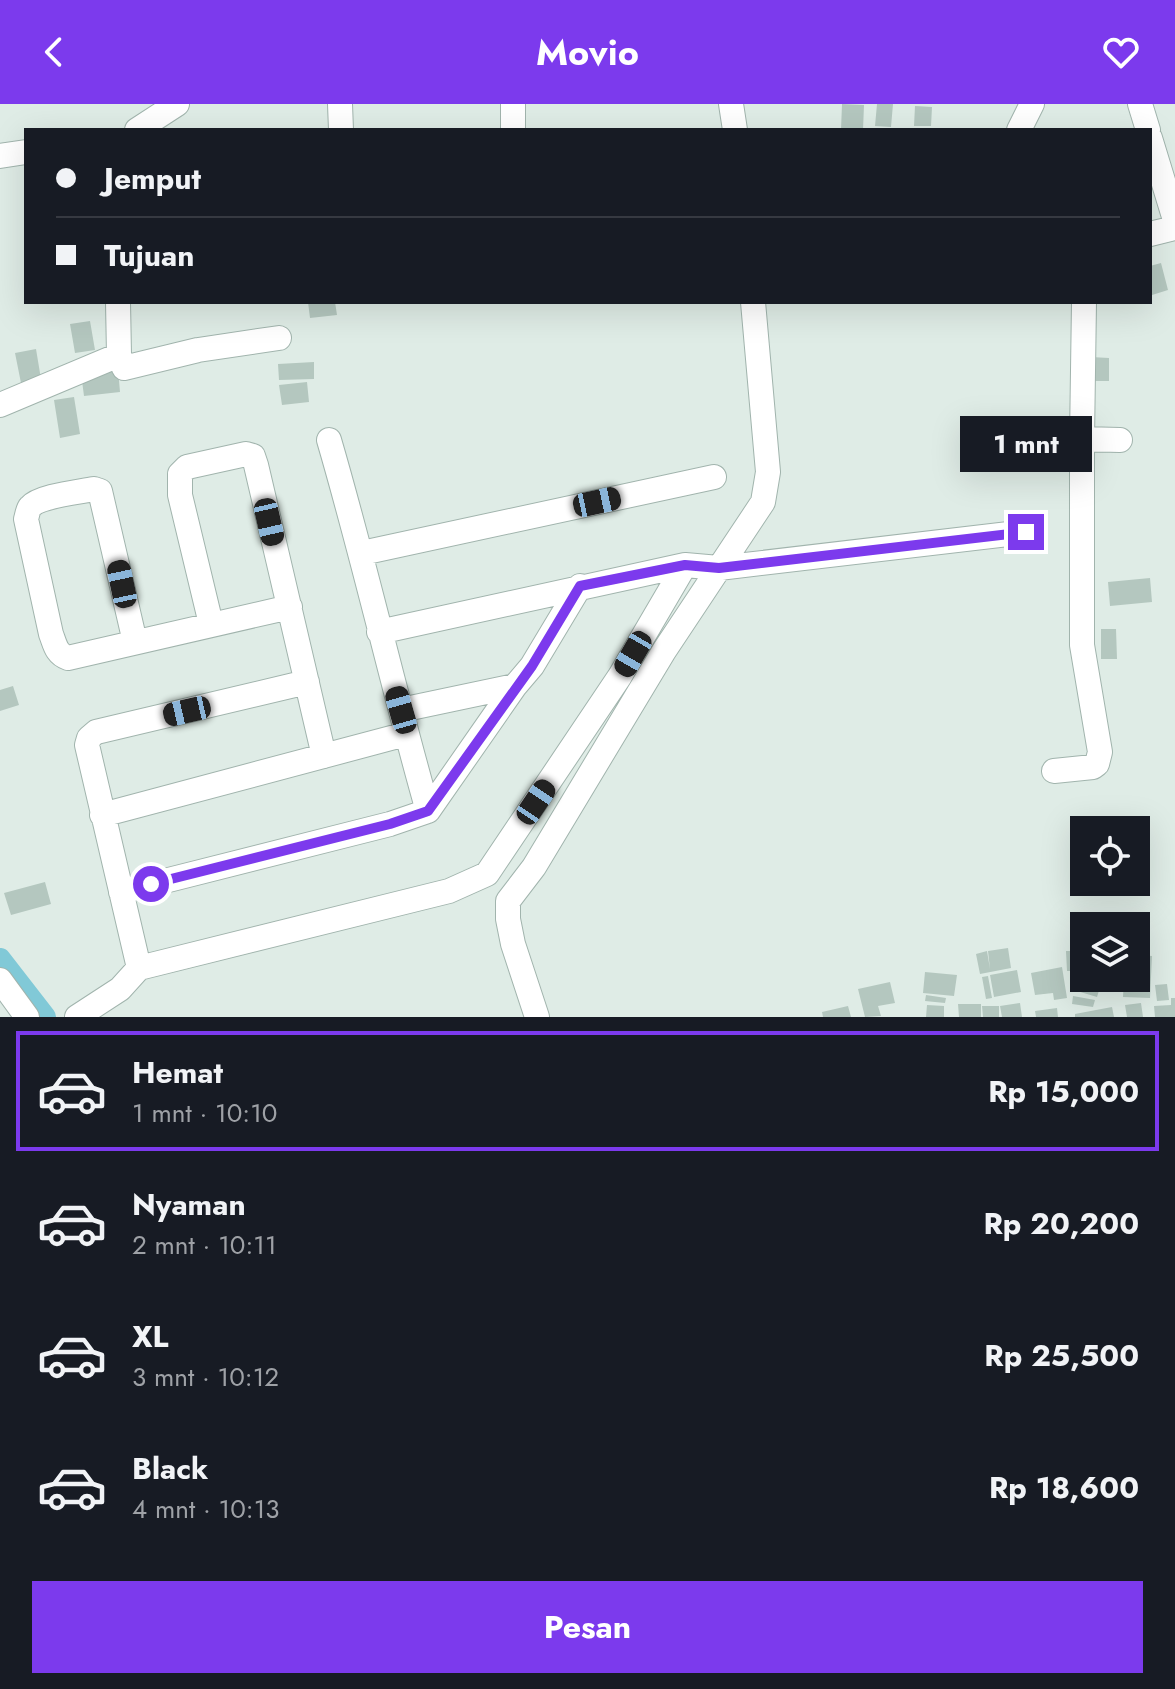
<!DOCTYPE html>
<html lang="id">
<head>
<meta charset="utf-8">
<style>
	:root { --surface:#171b24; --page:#242831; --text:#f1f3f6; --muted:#9ea1a6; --line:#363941; --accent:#7c3aed }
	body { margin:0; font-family:Jost,sans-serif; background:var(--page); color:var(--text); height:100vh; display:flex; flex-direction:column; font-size:30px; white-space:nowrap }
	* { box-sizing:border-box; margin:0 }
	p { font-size:26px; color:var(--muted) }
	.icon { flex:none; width:44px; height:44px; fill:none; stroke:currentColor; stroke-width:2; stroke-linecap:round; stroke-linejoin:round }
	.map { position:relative; height:913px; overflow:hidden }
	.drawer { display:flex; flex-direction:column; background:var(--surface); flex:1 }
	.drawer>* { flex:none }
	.hud { position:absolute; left:24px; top:24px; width:1128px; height:176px; border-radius:0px; box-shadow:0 8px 32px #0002; display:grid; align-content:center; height:176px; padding:0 32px; background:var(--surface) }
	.fabs { position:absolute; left:1070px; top:712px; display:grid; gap:16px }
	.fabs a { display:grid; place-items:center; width:80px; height:80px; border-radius:0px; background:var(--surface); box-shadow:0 8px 32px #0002; font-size:40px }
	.end { position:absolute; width:36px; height:36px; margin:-18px; border:10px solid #7c3aed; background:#fff; box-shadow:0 0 0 4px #fff }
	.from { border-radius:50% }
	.bubble { position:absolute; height:56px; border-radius:0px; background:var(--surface); box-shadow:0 8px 32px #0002; font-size:26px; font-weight:700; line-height:56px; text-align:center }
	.car { position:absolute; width:24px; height:48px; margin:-24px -12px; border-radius:10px; box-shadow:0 0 6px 2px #0007; background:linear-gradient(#222 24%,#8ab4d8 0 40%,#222 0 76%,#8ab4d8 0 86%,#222 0) }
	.hud b { display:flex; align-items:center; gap:28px; height:76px; font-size:30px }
	.hud b+b { border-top:2px solid var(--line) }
	.hud i { width:20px; height:20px; background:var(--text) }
	ul { padding:14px 0 0; list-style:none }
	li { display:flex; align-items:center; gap:24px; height:120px; margin:0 16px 12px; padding:0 16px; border:4px solid transparent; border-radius:0px }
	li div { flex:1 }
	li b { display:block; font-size:30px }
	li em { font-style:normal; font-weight:700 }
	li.on { border-color:var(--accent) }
	li>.icon { width:72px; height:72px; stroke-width:1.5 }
	.button { display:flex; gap:16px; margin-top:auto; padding:16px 32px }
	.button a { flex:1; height:92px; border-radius:0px; background:var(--accent); color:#fff; font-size:32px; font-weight:700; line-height:92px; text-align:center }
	header { display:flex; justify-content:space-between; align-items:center; height:104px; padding:0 32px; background:var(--accent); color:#fff; font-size:36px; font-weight:700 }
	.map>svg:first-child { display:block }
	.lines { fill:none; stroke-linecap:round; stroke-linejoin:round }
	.canal { stroke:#81c9d7; stroke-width:22 }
	.building { fill:#b4c7bf }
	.street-casing { stroke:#a1b4ad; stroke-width:26 }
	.street { stroke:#fff; stroke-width:24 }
	.route { stroke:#7c3aed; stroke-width:10 }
</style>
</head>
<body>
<header><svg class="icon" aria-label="back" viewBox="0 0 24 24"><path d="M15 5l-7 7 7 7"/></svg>Movio<svg class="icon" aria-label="heart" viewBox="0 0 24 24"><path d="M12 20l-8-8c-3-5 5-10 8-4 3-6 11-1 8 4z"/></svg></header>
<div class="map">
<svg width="1175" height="913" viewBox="0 0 1175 913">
	<rect width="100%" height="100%" fill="#dfece6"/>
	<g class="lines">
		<path class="canal" d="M0,855l45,58"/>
	</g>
	<path class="building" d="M842,0l22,1 -1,25h-22z
		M877,0h16l-2,23 -16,-1z
		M915,2l17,1 -1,19h-17z
		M1161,159l7,27 -16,5 -2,-29z
		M308,198h27l2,13 -27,3z
		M90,217l5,29 -20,3 -5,-29z
		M36,245l5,30 -20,4 -6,-30z
		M1091,253l18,1v23h-18z
		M314,258v17l-35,1 -1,-16z
		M118,265l2,23 -36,4 -3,-23z
		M307,278l2,20 -27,3 -3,-20z
		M74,293l6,37 -20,4 -6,-38z
		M1150,474l2,24 -42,4 -2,-24z
		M1101,525h15l1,30h-16z
		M13,582l6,19 -19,6v-21z
		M45,778l6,22 -40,11 -7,-22z
		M1008,844l3,20 -31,6 -4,-20 11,-3 3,18 -2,-18z
		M1066,847h18v27l18,3 -5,16 -20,-6 5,-16h-5v-4h-10z
		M1136,851l16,1 -2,42 -27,-1 1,-19h12z
		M1062,863l5,31 -13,2 -1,-7 -18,2 -4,-22z
		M1017,866l4,22 -27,5 -4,-22z
		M925,868l32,3 -3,21 -31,-3z
		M988,872l4,22 -6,1 -4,-22z
		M890,878l5,21 -17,3 3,10 -16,1 -7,-28z
		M1167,880l2,16 -12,1 -2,-16z
		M926,891l20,3 -1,5 -20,-2z
		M1073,892l22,4 -2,7 -21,-3z
		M1171,894h4v19h-20l-1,-11 17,-1z
		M1020,899l2,14h-20l-2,-11z
		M1141,899l2,14h-16l-2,-12z
		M958,900h23v13h-22z
		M927,901l17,1v11h-18z
		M848,902l3,11h-28l-1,-5z
		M982,902h17v11h-16z
		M1112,903l2,10h-39v-3z
		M1057,904l1,9h-22l-1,-6z"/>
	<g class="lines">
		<defs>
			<path id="street" d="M340,0l1,26
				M731,0l4,26
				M1140,0l8,26
				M137,26l40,-26
				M513,26v-26
				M1019,26l13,-26
				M1150,34l25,82
				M0,52l26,-4
				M1150,130l25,-6
				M118,198l1,53 5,13 74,-18 81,-12
				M1084,198l-2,137 38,1
				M0,301l119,-50
				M329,336c36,123 64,248 99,371
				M362,449l352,-76
				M211,520l-31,-129v-21l7,-7 59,-13 7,2 3,9 68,291
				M379,528l306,-67 34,3 307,-36
				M135,538l-35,-151 -6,-2c-14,3 -55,7 -64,18 -2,2 -3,9 -4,12l25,115c4,10 5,20 17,24l222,-51
				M401,606l114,-24
				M1054,667l39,-4 4,-3 3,-12 -18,-107v-206
				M102,711l304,-81
				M121,788l269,-68 38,-13 87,-125 17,-20 48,-80
				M139,864l-52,-223 2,-7 7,-6 211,-50
				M0,876l27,37
				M77,913l43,-28 19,-21 310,-77 38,-17 133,-198 65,-111
				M537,913l-24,-73 -5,-25v-18l26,-34 130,-216 99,-149 5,-30 -15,-170"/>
		</defs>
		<use href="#street" class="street-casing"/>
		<use href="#street" class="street"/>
	</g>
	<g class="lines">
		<path class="route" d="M151,780l239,-60 38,-13 104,-145 48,-80 105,-21 34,3 307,-36"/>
	</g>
</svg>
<div class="fabs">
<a><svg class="icon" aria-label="locate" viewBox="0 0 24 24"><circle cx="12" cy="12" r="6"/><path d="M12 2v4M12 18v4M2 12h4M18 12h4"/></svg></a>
<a><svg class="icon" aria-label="layers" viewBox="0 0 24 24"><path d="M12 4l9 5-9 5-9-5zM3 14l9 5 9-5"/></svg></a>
</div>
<i class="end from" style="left:151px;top:780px"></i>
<i class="end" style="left:1026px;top:428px"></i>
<div class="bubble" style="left:960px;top:312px;width:132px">1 mnt</div>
<i class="car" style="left:597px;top:398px;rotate:78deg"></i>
<i class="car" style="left:269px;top:418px;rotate:167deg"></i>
<i class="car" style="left:122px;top:480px;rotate:348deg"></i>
<i class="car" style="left:633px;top:550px;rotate:210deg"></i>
<i class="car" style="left:401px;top:606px;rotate:344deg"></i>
<i class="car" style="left:187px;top:607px;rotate:257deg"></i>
<i class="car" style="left:536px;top:698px;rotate:34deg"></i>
<div class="hud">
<b><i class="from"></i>Jemput</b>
<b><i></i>Tujuan</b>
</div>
</div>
<section class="drawer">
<ul>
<li class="on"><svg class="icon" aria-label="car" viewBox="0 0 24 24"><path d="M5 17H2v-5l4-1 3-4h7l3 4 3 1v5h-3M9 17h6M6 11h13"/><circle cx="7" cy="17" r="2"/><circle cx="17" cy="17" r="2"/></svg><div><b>Hemat</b><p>1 mnt · 10:10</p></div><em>Rp 15,000</em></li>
<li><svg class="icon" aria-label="car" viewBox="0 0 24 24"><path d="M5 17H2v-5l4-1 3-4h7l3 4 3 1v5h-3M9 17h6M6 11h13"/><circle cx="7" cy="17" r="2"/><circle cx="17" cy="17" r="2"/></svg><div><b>Nyaman</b><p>2 mnt · 10:11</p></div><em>Rp 20,200</em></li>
<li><svg class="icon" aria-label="car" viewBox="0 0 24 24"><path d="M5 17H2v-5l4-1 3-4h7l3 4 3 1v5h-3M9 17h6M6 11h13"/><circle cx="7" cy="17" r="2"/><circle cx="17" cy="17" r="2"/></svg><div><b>XL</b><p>3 mnt · 10:12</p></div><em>Rp 25,500</em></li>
<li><svg class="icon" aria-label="car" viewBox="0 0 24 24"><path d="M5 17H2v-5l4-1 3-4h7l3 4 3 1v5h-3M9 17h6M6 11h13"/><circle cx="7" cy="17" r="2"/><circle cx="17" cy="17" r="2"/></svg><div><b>Black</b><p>4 mnt · 10:13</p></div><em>Rp 18,600</em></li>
</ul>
<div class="button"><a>Pesan</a></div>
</section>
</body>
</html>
